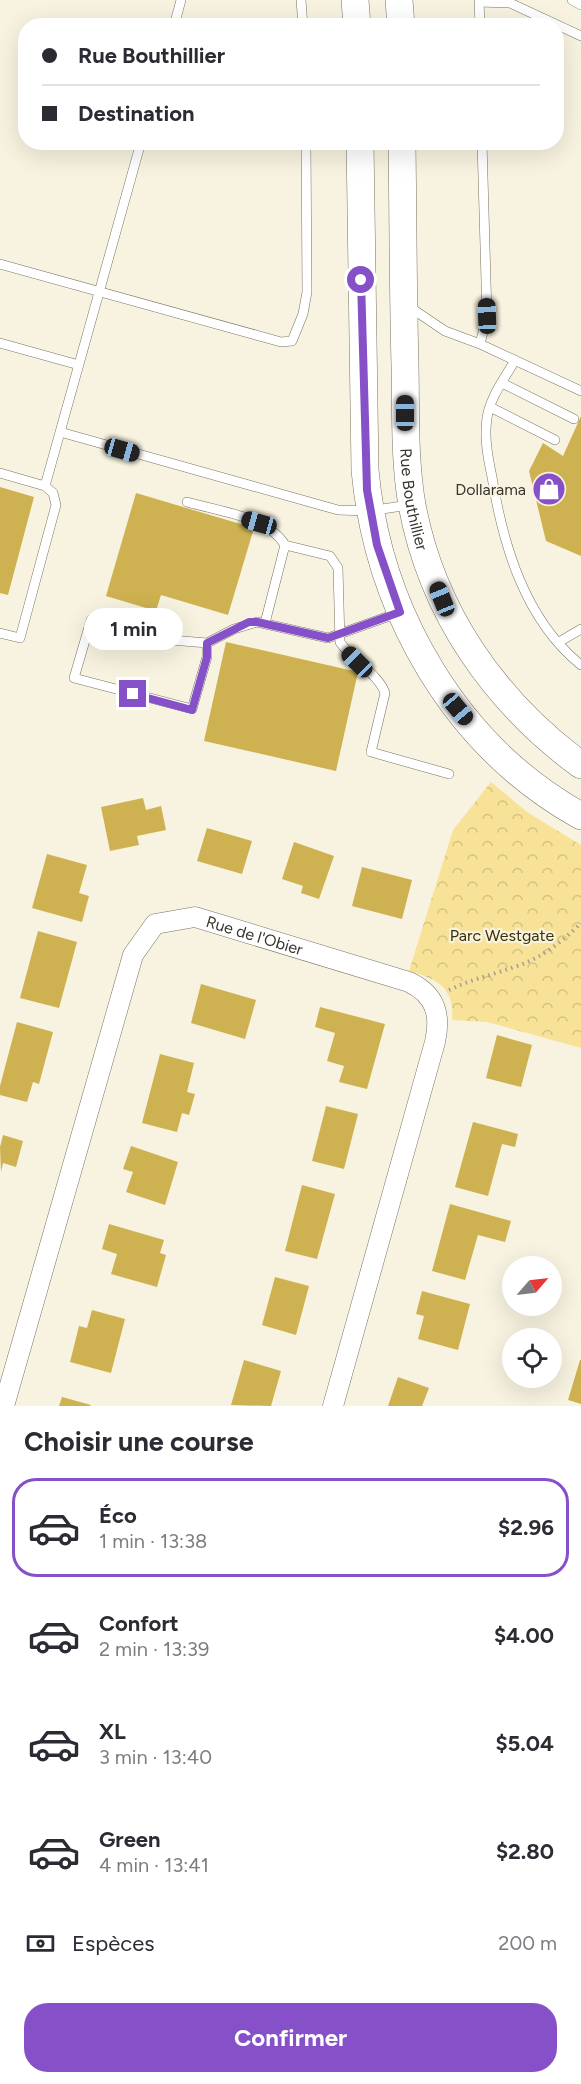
<!DOCTYPE html>
<html lang="fr">
<head>
<meta charset="utf-8">
<style>
	:root { --surface:#fff; --page:#f7f7f7; --text:#2b2b33; --muted:#7c7c81; --line:#e1e1e2; --accent:#8550c8 }
	body { margin:0; font-family:Figtree,sans-serif; background:var(--page); color:var(--text); height:100vh; display:flex; flex-direction:column; font-size:22px; white-space:nowrap }
	* { box-sizing:border-box; margin:0 }
	p { font-size:20px; color:var(--muted) }
	.icon { flex:none; width:33px; height:33px; fill:none; stroke:currentColor; stroke-width:2; stroke-linecap:round; stroke-linejoin:round }
	.map { position:relative; height:1406px; overflow:hidden }
	.sheet { display:flex; flex-direction:column; background:var(--surface); flex:1 }
	.sheet>* { flex:none }
	.hud { position:absolute; left:18px; top:18px; width:546px; height:132px; border-radius:24px; box-shadow:0 6px 24px #0002; display:grid; align-content:center; height:132px; padding:0 24px; background:var(--surface) }
	.needle { width:39px; rotate:62deg }
	.buttons { position:absolute; left:502px; top:1256px; display:grid; gap:12px }
	.buttons a { display:grid; place-items:center; width:60px; height:60px; border-radius:50%; background:var(--surface); box-shadow:0 6px 24px #0002; font-size:30px }
	.end { position:absolute; width:27px; height:27px; margin:-14px; border:8px solid #8550c8; background:#fff; box-shadow:0 0 0 3px #fff }
	.from { border-radius:50% }
	.bubble { position:absolute; height:42px; border-radius:21px; background:var(--surface); box-shadow:0 6px 24px #0002; font-size:20px; font-weight:700; line-height:42px; text-align:center }
	.car { position:absolute; width:18px; height:36px; margin:-18px -9px; border-radius:8px; box-shadow:0 0 4px 2px #0007; background:linear-gradient(#222 24%,#8ab4d8 0 40%,#222 0 76%,#8ab4d8 0 86%,#222 0) }
	.hud b { display:flex; align-items:center; gap:21px; height:57px; font-size:22px }
	.hud b+b { border-top:2px solid var(--line) }
	.hud i { width:15px; height:15px; background:var(--text) }
	ul { padding:0; list-style:none }
	li { display:flex; align-items:center; gap:18px; height:99px; margin:0 12px 9px; padding:0 12px; border:3px solid transparent; border-radius:24px }
	li div { flex:1 }
	li b { display:block; font-size:22px }
	li em { font-style:normal; font-weight:700 }
	li.active { border-color:var(--accent) }
	li>.icon { width:54px; height:54px; stroke-width:1.5 }
	h2 { padding:0 24px; font-size:27px; line-height:72px }
	.pay { display:flex; align-items:center; gap:15px; height:66px; padding:0 24px; font-size:22px }
	.pay p { margin-inline-start:auto }
	.button { display:flex; gap:12px; margin-top:auto; padding:12px 24px }
	.button a { flex:1; height:69px; border-radius:24px; background:var(--accent); color:#fff; font-size:24px; font-weight:700; line-height:69px; text-align:center }
	.map>svg:first-child { display:block }
	.park { fill:url(#park-crowns) }
	.building { fill:#ceb251 }
	.lines { fill:none; stroke-linecap:round; stroke-linejoin:round }
	.lane-casing { stroke:#787363; stroke-width:10 }
	.street-casing { stroke:#787363; stroke-width:21 }
	.secondary-casing { stroke:#787363; stroke-width:28 }
	.path { stroke:#a39f92; stroke-width:4; stroke-dasharray:1.5 4.5; stroke-linecap:butt }
	.lane { stroke:#fff; stroke-width:9 }
	.street { stroke:#fff; stroke-width:20 }
	.secondary { stroke:#fff; stroke-width:27 }
	.route { stroke:#8550c8; stroke-width:8 }
	.labels { text-anchor:middle; stroke-width:4.5; stroke-linejoin:round; paint-order:stroke }
	.poi-label { font-size:16px; fill:#36342d; stroke:#f8f3e0; text-anchor:end }
	.street-label { font-size:16px; fill:#36342d; stroke:#f8f3e0 }
	.park-label { font-size:16px; fill:#3b2f04; stroke:#f8f3e0 }
</style>
</head>
<body>
<div class="map">
<svg width="581" height="1406" viewBox="0 0 581 1406">
	<defs>
		<pattern id="park-crowns" width="20" height="18" patternUnits="userSpaceOnUse" patternTransform="scale(1.5)"><rect width="20" height="18" fill="#f8e297"/><path d="M2 6a3 3 0 1 1 6 0M12 15a3 3 0 1 1 6 0" fill="none" stroke="#d5c282"/></pattern>
	</defs>
	<rect width="100%" height="100%" fill="#f8f3e0"/>
	<path class="park" d="M491,782l36,30 54,33v203l-94,-26 -35,-2c3,-32 -14,-41 -43,-49l44,-141z"/>
	<path class="building" d="M581,416v140l-35,-15 -17,-70 14,-28 20,13z
		M0,487l34,10 -26,98 -8,-2z
		M136,493l118,35 -26,87 -67,-20 -5,16 -50,-15z
		M226,642l132,30 -22,99 -132,-30z
		M143,798l3,12 15,-4 5,24 -29,6 2,9 -29,6 -9,-44z
		M207,828l45,13 -10,33 -45,-13z
		M294,842l40,14 -15,43 -18,-6 2,-7 -21,-7z
		M47,854l40,11 -8,28 10,3 -7,26 -50,-14z
		M362,867l50,13 -10,39 -50,-13z
		M38,931l39,11 -18,66 -39,-10z
		M201,984l55,16 -11,39 -54,-16z
		M320,1007l65,17 -18,65 -28,-7 5,-16 -17,-5 8,-28 -20,-6z
		M17,1022l36,10 -14,52 -6,-2 -6,20 -27,-7v-9z
		M497,1035l35,10 -11,42 -35,-9z
		M160,1054l34,9 -7,29 8,2 -6,21 -7,-2 -5,19 -35,-9z
		M326,1106l32,8 -14,55 -32,-8z
		M473,1122l45,12 -3,13 -13,-3 -14,52 -33,-9z
		M3,1135l20,6 -7,26 -13,-4 -2,9 -1,-25z
		M131,1146l47,16 -13,43 -39,-13 7,-20 -10,-3z
		M302,1185l33,9 -18,65 -32,-8z
		M450,1204l61,17 -6,21 -27,-7 -13,45 -33,-9z
		M109,1224l55,16 -4,13 6,2 -9,32 -46,-13 6,-20 -15,-5z
		M275,1277l34,9 -13,49 -34,-10z
		M422,1291l48,13 -12,46 -40,-11 6,-23 -8,-2z
		M92,1310l33,9 -14,54 -41,-11 9,-36 8,2z
		M244,1360l37,11 -10,35 -40,-1z
		M580,1360h1v44l-13,-4z
		M398,1377l31,11 -7,18h-34z
		M62,1397l29,8 -1,1h-31z"/>
	<g class="lines">
		<defs>
			<path id="lane" d="M301,0l2,26
				M479,0l1,26
				M572,0l9,5
				M479,2l31,1 71,33
				M174,26l7,-26
				M0,264l281,78 11,-1 11,-27 4,-22 -1,-150
				M408,306l37,25 35,13 101,47
				M0,343l79,22
				M480,344l7,-28 -5,-174
				M515,360c-10,18 -25,37 -28,58 -3,20 1,40 5,59 11,68 33,143 89,188
				M502,383l72,36
				M490,407l65,33
				M60,432l278,78 31,1 40,-6
				M0,473l45,13
				M187,502c30,9 81,14 98,43
				M265,623l20,-78 45,11 8,12 2,74c12,19 38,31 45,51l-14,59 78,22
				M0,633l20,5 36,-133 -3,-12 -8,-7 96,-344
				M559,642l22,-13
				M207,643v14l-15,52 -118,-31 17,-58 68,19 48,4 27,-14 23,-7 71,16 70,-25"/>
			<g id="street">
				<path id="s1" d="M4,1406l129,-451 22,-31 40,-7 214,65c27,13 32,33 26,60l-102,364"/>
			</g>
			<g id="secondary">
				<path d="M355,0l2,26"/>
				<path d="M399,0l2,26"/>
				<path d="M360,142l5,328c13,141 90,276 216,346"/>
				<path id="s2" d="M402,142c1,75 1,149 3,223 1,46 -1,94 7,140 20,107 82,196 169,260"/>
			</g>
		</defs>
		<use href="#lane" class="lane-casing"/>
		<use href="#street" class="street-casing"/>
		<use href="#secondary" class="secondary-casing"/>
		<path class="path" d="M449,990c23,-11 46,-16 71,-25 23,-8 44,-25 61,-42"/>
		<use href="#lane" class="lane"/>
		<use href="#street" class="street"/>
		<use href="#secondary" class="secondary"/>
	</g>
	<g class="lines">
		<path class="route" d="M133,694l59,16 15,-53v-14l42,-21h8l71,16 72,-26 -23,-67 -10,-55 -6,-210"/>
	</g>
	<defs>
		<symbol id="shop-disc" viewBox="-11 -11 22 22"><circle r="9.5" fill="#8550c8" stroke="#f8f3e0"/><path d="M-5-2.5h2.3a2.7 3.5 0 0 1 5.4 0H5L5.5 6h-11ZM-1.5-2.5h3a1.5 2.3 0 0 0-3 0Z" fill="#fff"/></symbol>
	</defs>
	<g fill-rule="evenodd">
		<use href="#shop-disc" x="530" y="470" width="38" height="38"/>
	</g>
	<g class="labels">
		<g class="poi-label">
			<text x="526" y="495">Dollarama</text>
		</g>
		<g class="street-label">
			<text dy="6" stroke="none"><textPath href="#s2" startOffset="358">Rue Bouthillier</textPath></text>
			<text dy="6" stroke="none"><textPath href="#s1" startOffset="610">Rue de l'Obier</textPath></text>
		</g>
		<g class="park-label">
			<text x="502" y="941">Parc Westgate</text>
		</g>
	</g>
</svg>
<div class="buttons">
<a><svg class="needle" viewBox="-14 -14 28 28"><path d="M0-13l5 13h-10z" fill="#e53935"/><path d="M0 13l5-13h-10z" fill="#7c7c81"/></svg></a>
<a><svg class="icon" aria-label="locate" viewBox="0 0 24 24"><circle cx="12" cy="12" r="6"/><path d="M12 2v4M12 18v4M2 12h4M18 12h4"/></svg></a>
</div>
<i class="end from" style="left:361px;top:280px"></i>
<i class="end" style="left:133px;top:694px"></i>
<div class="bubble" style="left:84px;top:608px;width:99px">1 min</div>
<i class="car" style="left:487px;top:316px;rotate:358deg"></i>
<i class="car" style="left:405px;top:413px;rotate:0deg"></i>
<i class="car" style="left:122px;top:450px;rotate:106deg"></i>
<i class="car" style="left:259px;top:523px;rotate:286deg"></i>
<i class="car" style="left:442px;top:599px;rotate:338deg"></i>
<i class="car" style="left:357px;top:662px;rotate:315deg"></i>
<i class="car" style="left:458px;top:709px;rotate:140deg"></i>
<div class="hud">
<b><i class="from"></i>Rue Bouthillier</b>
<b><i></i>Destination</b>
</div>
</div>
<section class="sheet">
<h2>Choisir une course</h2>
<ul>
<li class="active"><svg class="icon" aria-label="car" viewBox="0 0 24 24"><path d="M5 17H2v-5l4-1 3-4h7l3 4 3 1v5h-3M9 17h6M6 11h13"/><circle cx="7" cy="17" r="2"/><circle cx="17" cy="17" r="2"/></svg><div><b>Éco</b><p>1 min · 13:38</p></div><em>$2.96</em></li>
<li><svg class="icon" aria-label="car" viewBox="0 0 24 24"><path d="M5 17H2v-5l4-1 3-4h7l3 4 3 1v5h-3M9 17h6M6 11h13"/><circle cx="7" cy="17" r="2"/><circle cx="17" cy="17" r="2"/></svg><div><b>Confort</b><p>2 min · 13:39</p></div><em>$4.00</em></li>
<li><svg class="icon" aria-label="car" viewBox="0 0 24 24"><path d="M5 17H2v-5l4-1 3-4h7l3 4 3 1v5h-3M9 17h6M6 11h13"/><circle cx="7" cy="17" r="2"/><circle cx="17" cy="17" r="2"/></svg><div><b>XL</b><p>3 min · 13:40</p></div><em>$5.04</em></li>
<li><svg class="icon" aria-label="car" viewBox="0 0 24 24"><path d="M5 17H2v-5l4-1 3-4h7l3 4 3 1v5h-3M9 17h6M6 11h13"/><circle cx="7" cy="17" r="2"/><circle cx="17" cy="17" r="2"/></svg><div><b>Green</b><p>4 min · 13:41</p></div><em>$2.80</em></li>
</ul>
<div class="pay"><svg class="icon" aria-label="cash" viewBox="0 0 24 24"><path d="M3 7h18v10H3z"/><circle cx="12" cy="12" r="2"/></svg>Espèces<p>200 m</p></div>
<div class="button"><a>Confirmer</a></div>
</section>
</body>
</html>
